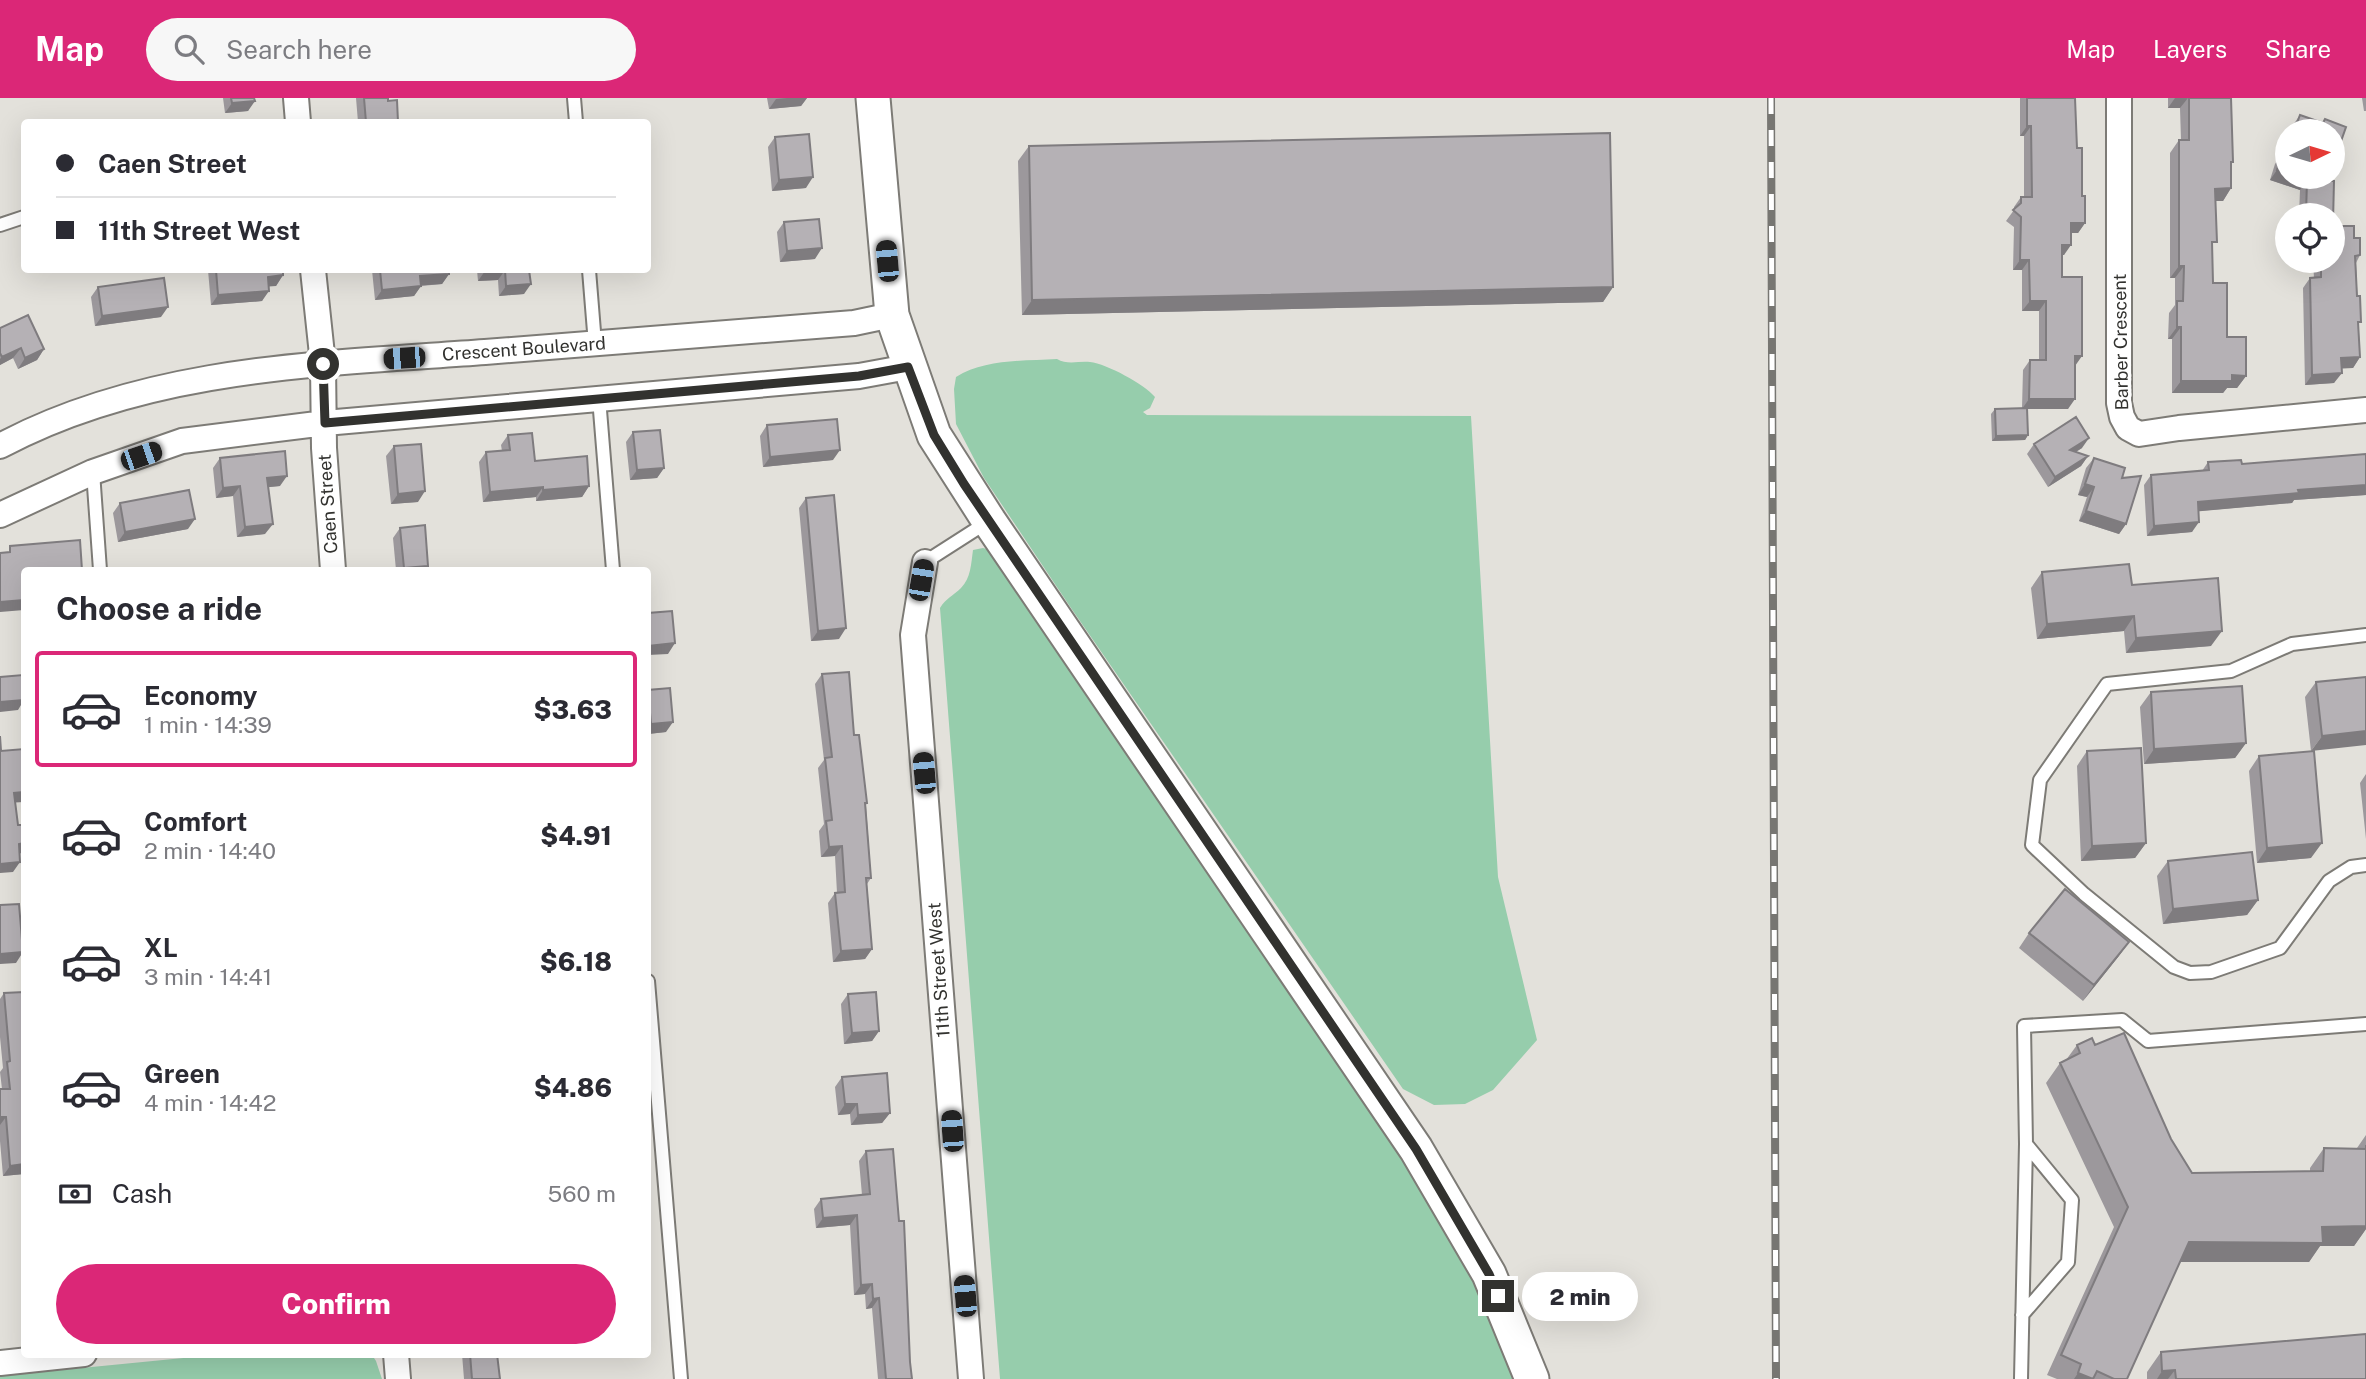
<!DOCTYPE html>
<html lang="en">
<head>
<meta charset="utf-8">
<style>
	:root { --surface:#fff; --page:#f7f7f7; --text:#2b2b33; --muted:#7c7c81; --line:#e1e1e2; --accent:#db2777 }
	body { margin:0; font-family:"Public Sans",sans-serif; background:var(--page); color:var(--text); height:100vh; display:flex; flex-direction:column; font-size:26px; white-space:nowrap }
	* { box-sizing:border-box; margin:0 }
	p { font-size:23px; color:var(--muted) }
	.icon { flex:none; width:38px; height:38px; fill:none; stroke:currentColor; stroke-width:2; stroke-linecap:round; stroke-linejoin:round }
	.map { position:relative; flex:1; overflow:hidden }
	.sheet { position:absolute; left:21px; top:469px; width:630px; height:791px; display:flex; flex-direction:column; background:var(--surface); border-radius:7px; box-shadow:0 7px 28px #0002 }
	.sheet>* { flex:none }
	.hud { position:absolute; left:21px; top:21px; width:630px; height:154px; border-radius:7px; box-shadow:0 7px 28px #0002; display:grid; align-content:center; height:154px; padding:0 35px; background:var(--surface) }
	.needle { width:46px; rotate:85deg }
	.controls { position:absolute; left:2275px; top:21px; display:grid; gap:14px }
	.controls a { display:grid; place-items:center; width:70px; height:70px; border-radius:50%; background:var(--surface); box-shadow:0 7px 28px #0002; font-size:35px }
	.end { position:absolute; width:32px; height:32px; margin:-16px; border:9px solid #32322f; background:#fff; box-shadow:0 0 0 4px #fff }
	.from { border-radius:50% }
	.bubble { position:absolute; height:49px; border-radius:24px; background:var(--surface); box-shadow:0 7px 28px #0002; font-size:23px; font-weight:800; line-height:49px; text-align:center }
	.car { position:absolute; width:21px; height:42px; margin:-21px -10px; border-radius:9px; box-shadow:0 0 5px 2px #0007; background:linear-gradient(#222 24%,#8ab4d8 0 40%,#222 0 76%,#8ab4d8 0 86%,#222 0) }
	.hud b { display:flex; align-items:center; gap:24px; height:66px; font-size:26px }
	.hud b+b { border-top:2px solid var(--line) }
	.hud i { width:18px; height:18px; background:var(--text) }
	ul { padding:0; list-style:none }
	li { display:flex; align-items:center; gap:21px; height:116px; margin:0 14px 10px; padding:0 21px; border:4px solid transparent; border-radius:7px }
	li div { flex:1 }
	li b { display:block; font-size:26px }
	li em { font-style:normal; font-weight:800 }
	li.active { border-color:var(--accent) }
	li>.icon { width:63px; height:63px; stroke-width:1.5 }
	h2 { padding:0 35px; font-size:32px; line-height:84px }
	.pay { display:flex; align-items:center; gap:18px; height:77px; padding:0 35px; font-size:26px }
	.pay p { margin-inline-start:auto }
	.button { display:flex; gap:14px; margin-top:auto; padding:14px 35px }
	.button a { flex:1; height:80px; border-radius:42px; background:var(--accent); color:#fff; font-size:28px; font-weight:800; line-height:80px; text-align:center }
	header { display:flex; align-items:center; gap:42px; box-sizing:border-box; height:98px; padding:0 35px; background:var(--accent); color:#fff }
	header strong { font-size:33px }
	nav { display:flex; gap:38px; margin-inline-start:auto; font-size:24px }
	.search { width:490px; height:63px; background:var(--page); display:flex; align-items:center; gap:18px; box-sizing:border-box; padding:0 24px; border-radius:38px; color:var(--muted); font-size:26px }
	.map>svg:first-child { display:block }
	.green { fill:#96cdac }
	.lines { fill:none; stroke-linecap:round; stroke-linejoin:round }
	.service-casing { stroke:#7d7b76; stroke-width:16 }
	.minor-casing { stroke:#7d7b76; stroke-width:28 }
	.secondary-casing { stroke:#7d7b76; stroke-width:37 }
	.service { stroke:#fff; stroke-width:12 }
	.minor { stroke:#fff; stroke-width:24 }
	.secondary { stroke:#fff; stroke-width:33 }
	.rail-casing { stroke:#777672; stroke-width:8 }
	.rail { stroke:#fff; stroke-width:5; stroke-dasharray:16; stroke-linecap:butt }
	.wall { fill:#9c989c }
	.shaded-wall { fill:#7f7c7f }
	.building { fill:#b5b1b5; stroke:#7f7c7f; stroke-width:2 }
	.route { stroke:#32322f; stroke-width:9 }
	.labels { text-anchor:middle; stroke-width:7; stroke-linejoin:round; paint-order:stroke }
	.street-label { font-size:18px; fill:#32322f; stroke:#fff }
</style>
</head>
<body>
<header>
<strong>Map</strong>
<div class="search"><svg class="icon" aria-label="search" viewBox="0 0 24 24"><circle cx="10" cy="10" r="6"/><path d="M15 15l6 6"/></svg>Search here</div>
<nav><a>Map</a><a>Layers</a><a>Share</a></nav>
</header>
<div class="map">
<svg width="2366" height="1281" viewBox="0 0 2366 1281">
	<rect width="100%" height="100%" fill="#e3e1db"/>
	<path class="green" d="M1057,261c10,6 21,2 33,3 17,2 54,22 65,35l-5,11 -7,4 4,3 324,1 27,461 39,163 -44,50 -28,14 -31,1 -31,-16 -332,-481 -87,-130 -28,-54 -2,-35 2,-12c29,-18 68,-16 101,-18z
		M983,450l11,3 399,589 67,109 58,130h-518l-60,-771c6,-10 13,-12 21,-20 10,-10 10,-24 12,-38z
		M372,1257l4,6 6,18h-382v-3l214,-21z"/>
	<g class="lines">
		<defs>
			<path id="service" d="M574,0l2,24
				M0,127l24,-8
				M589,172l6,74
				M599,300l14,172
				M93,374l7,98
				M925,464l64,-41
				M2366,537l-74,9 -61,27 -124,13 -67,96 -8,65 52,49 90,73 16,6 21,-1 69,-24 49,-67 22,-14 15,-2
				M648,883l33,398
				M2022,1217l46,-53 4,-62 -46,-56
				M2021,1281l5,-235 -2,-118 98,-6 26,21 218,-17"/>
			<path id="minor" d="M296,0l2,24
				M2119,0v305l3,14 6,11 11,6 40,-6 187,-18
				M313,172l10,94 1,84 9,122
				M0,348c148,-79 321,-82 485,-94 123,-9 246,-19 369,-29l38,-8
				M0,417l93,-43 89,-31 143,-18 534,-47 49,-9
				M925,464l-12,73 58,744
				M396,1256l2,25
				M0,1265l84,-9"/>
			<path id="secondary" d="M873,0l19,217 42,120 55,86 427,628 73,125 43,105"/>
		</defs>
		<use href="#service" class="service-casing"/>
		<use href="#minor" class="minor-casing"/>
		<use href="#secondary" class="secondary-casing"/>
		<use href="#service" class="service"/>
		<use href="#minor" class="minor"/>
		<use href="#secondary" class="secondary"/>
		<defs>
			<path id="rail" d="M1771,0l5,1281"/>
		</defs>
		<use href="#rail" class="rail-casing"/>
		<use href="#rail" class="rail"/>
	</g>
	<path class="wall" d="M223,0h31l-6,13 -23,2z
		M356,0h32v3l10,21h-40z
		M767,0h40l-6,8 -32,3z
		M2020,0h55l2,50 8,75 -7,10h-7l-7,22h-2v22l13,89 -7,43h-41l1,26 -3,5 -33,1 -1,-27 4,-5 27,-1 1,-38 7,-10h9v-49h-17v-41h-9l1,-43 -8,-6 8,-11v-3l7,-10h3v-61h-4z
		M2168,0h63v90l-8,13h-7l-4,47 1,35 14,54 19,39 -9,12h-10l-4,5h-51v-54h-4l1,-26 6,-8v-27h-5v-125l9,-13h2l-1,-32h-12z
		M2362,0h4v13h-2z
		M2300,17l22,8 3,-4 8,12h-43l3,-6z
		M775,39l31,51 -34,3 -4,-44z
		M2287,42v37l40,4 6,34h-34l1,-25 -30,-10 5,-16 7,-10z
		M1029,48l584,141 -10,15 -581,13 -4,-154z
		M784,124l31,37 -35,3 -3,-30z
		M2354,140l6,17 -4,8 4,94 -7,11h-12l-7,15 -29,2 -2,-97 7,-10h4l-1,-17h20z
		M208,172h75v5l-7,11h-7l-7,15 -51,4z
		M372,172h77v4l-7,10 -21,2 -7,10 -39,4z
		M477,172h52l-5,24 -25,2 -1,-16 -20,1z
		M98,189l63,30 -66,9 -4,-29z
		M0,230l44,21 -7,11 -19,9 -5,-11 -13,7z
		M767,327l66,35 -70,7 -3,-31z
		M633,334l31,36 -7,10 -27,2 -4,-38z
		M508,337l27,26 54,25 -7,11 -46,4v-4l-53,5 -4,-40 7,-10 16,-1 -1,-6z
		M2034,346l48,4 -6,4 12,4 -7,10 -33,21 -21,-33z
		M394,348l24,56 -27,2 -5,-48z
		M2366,356v41l-72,5 -2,3 -93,8 -7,21 -45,4 -3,-51 7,-10 51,-4 6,-9 34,2z
		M220,360l60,28 -12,1 -3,47 -28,3 -4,-41 -17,2 -3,-30z
		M2094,360l28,20 4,46 -7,10 -40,-13 8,-24 -9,-2 8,-27z
		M806,400l33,141 -28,2 -12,-133z
		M120,405l68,26 -70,13 -5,-29z
		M400,430l28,38 -3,4h-29l-3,-32z
		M2042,474l90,13 79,61 -85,7 -2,-22 -87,8 -6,-51z
		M822,576l32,61 13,68 -1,2 5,73 -4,6 5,65 -7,10 -32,3 -5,-59 7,-10h2l-2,-37 -14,1 -2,-26 5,-7 -6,-56 6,-8 -9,-76z
		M2366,579l-55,74 -6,-54 11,-15z
		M648,592l18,42 -18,2z
		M2151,594l95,51 -11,15 -91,6 -4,-57z
		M2087,653l59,92 -11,15 -54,3 -4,-95z
		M2259,658l52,102 -54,5 -8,-92z
		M2366,676v65l-6,-56z
		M2168,763l90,39 -11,15 -84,9 -6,-48z
		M2029,835l100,9 -11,15 -35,44 -64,-53z
		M24,894v182l-21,2 -3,-35v-52h2l-2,-17 3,-4 -3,-31v-38l4,-6z
		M848,896l31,37 -7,10 -28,3 -3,-40z
		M2077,947h18l76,94 21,34 118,-2v-3l14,-20h33l9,-13v94l-12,17h-34l-11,16h-129l-53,117h-70l-10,-4 67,-148 -68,-144 14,-20 6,-3z
		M842,979l48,36 -8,10 -31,2 -1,-11 -12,1 -3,-28z
		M866,1053l44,211 2,17h-34l-6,-71 -6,1 -1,-15 -11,1 -4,-70 -34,3 -2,-19 7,-10 41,-4 -3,-34z
		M2161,1254l205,27h-219v-7z
		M462,1256h35l3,25h-36z"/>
	<path class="shaded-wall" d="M787,0h20l-6,8 -32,3 7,-10z
		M2175,0h13l-8,10h-12z
		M255,3l-7,10 -23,2 7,-10z
		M2027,28h4l-7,10h-4z
		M2277,72l10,3v4h10l10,3 -7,10 -30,-10z
		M813,79l-7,11 -34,3 7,-11z
		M2231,90l-8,13h-16l8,-12z
		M2071,125h14l-7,10h-14z
		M2062,147h9l-7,10h-9z
		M822,150l-7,11 -35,3 7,-11z
		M2020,162h9l-7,10h-9z
		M2179,168h5l-9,12h-5z
		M505,172l-7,10 -20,1 7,-10z
		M449,176l-7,10 -29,2 7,-10z
		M283,177l-7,11 -15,1 7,-10z
		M531,186l-7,10 -25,2 7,-10z
		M421,188l-7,10 -39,4 7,-10z
		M1613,189l-10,15 -581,13 10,-15z
		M269,193l-7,10 -51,4 7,-10z
		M2030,203h16l-7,10h-17z
		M168,209l-7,10 -66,9 7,-10z
		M2177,229h4l-9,12h-4z
		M21,250l-8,10 -13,7v-6l2,-2z
		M44,251l-7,11 -19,9 7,-11z
		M2075,258h7l-7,10z
		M2360,259l-7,11 -20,1 8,-11z
		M2342,275l-8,10 -29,2 7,-10z
		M2232,277l14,1 -9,12h-10l-4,5h-51l9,-12z
		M2029,301h46l-7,10h-46z
		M2028,337l-3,5 -33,1 4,-5z
		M2089,340l-7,10 -20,12 8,-10z
		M840,352l-7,10 -70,7 7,-10z
		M2088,358l-7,10 -33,21 7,-10z
		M664,370l-7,10 -27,2 7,-10z
		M287,378l-7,10 -20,2 7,-10z
		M2085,386l9,3 -7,10 -9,-2z
		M2366,387v10l-72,5 -2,3 -101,9 7,-10 100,-12z
		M240,388l-7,10 -17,2 7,-10z
		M589,388l-7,11 -46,4 7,-11z
		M543,389l-7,10 -53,5 7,-10z
		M425,393l-7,11 -27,2 7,-10z
		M2086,413l40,13 -7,10 -40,-13z
		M195,421l-7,10 -70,13 7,-10z
		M2199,424l-7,10 -45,4 7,-10z
		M273,426l-8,10 -28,3 8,-10z
		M428,468l-3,4h-23l2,-2z
		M24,502v10l-24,2v-10z
		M2134,518l-10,15 -87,8 10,-15z
		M846,530l-7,11 -28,2 7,-10z
		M2222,533l-11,15 -85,7 10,-15z
		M675,545l-7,11 -20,1v-9z
		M24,602l-6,10 -18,2v-10z
		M673,624l-7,10 -18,2v-5l3,-5z
		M2366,633v14l-55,6 11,-15z
		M2246,645l-11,15 -91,6 10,-15z
		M24,694v10l-18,1 8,-10z
		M24,745v10l-12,1 7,-10z
		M2146,745l-11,15 -54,3 11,-15z
		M2322,745l-11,15 -54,5 10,-15z
		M842,748l-7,10 -14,1 8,-10z
		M20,764l-7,10 -13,1v-9z
		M2258,802l-11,15 -84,9 10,-15z
		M2129,844l-11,15 -35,44 11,-16z
		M872,851l-7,10 -32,3 8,-11z
		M23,854l-7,11 -16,1v-10z
		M879,933l-7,10 -28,3 8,-11z
		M845,1006h12l-7,10 -12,1z
		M890,1015l-8,10 -31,2 7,-10z
		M0,1019h6l-6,8z
		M24,1066v10l-21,2 7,-10z
		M857,1117l-7,10 -34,3 7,-10z
		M2366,1128v3l-12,17h-34l-11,16h-134l14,-20 133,-15z
		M872,1186l-7,10 -11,1 7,-10z
		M879,1200l-7,10 -6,1 7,-10z
		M2175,1272l-7,9h-11l5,-8z
		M2078,1275l15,6h-19z"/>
	<path class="building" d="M231,0h23l1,3 -23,2z
		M364,0h24v3l9,-1 1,22h-32z
		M2027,0h48l2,50h5v48h3v27h-14v22h-9v32h20v79h-7v43h-46l1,-39h16v-59h-16l-1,-41h-9l1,-43 -8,-7 8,-7v-6h11l-1,-71h-4z
		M2189,0h42l2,64h-2v26l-16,1 2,53h-5l1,41h14v54h19v39l-14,-1v6h-51v-54h-4v-26h6l1,-35h-5v-126h10z
		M2300,17l23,8 2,-4 21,8 -13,37v-33h-39z
		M1610,35l3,154 -581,13 -3,-154z
		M809,36l4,43 -34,3 -4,-43z
		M2287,51v24l-10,-3 5,-16 3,1z
		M2297,79h31l-1,4h7l-1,41v-7h-27l1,-35z
		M819,121l3,29 -35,3 -3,-29z
		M2333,128h21v12h6v17l-5,1 2,40h3l1,26h-3l2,35 -19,1 1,15 -30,2 -2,-97 11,-1v-16h12z
		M216,172h67v5l-15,2 1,14 -51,4z
		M380,172h69v4l-29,2 1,10 -39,4z
		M485,172h19l-19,1z
		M505,172h24l2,14 -25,2z
		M164,180l4,29 -66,9 -4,-29z
		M28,217l16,34 -19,9 -4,-10 -19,9 -2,-4v-25z
		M2027,310l1,27 -32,1 -1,-27z
		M2076,319l13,21 -19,12 18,6 -33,21 -21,-33z
		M837,321l3,31 -70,7 -3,-32z
		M660,332l4,38 -27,2 -4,-38z
		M532,335l3,28 52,-5 2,30 -46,4v-3l-53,5 -4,-40 24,-2 -2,-15z
		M421,346l4,47 -27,3 -4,-48z
		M285,353l2,25 -20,2 6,46 -28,3 -5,-41 -17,2 -3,-30z
		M2366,356v31l-68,5 1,3 -101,9 1,20 -45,4 -3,-51 58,-5 -1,-8 33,-2 1,4z
		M2094,360l31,10 -3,10 19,-2 -15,48 -40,-13 8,-24 -9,-3z
		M189,392l6,29 -70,13 -5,-29z
		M834,397l12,133 -28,3 -12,-133z
		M425,427l3,41 -24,2 -4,-40z
		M80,442l2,30h-58v30l-24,2v-49l10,-1v-6z
		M2129,466l3,21 86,-7 4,53 -86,7 -2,-22 -87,8 -5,-52z
		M672,513l3,32 -27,3v-33z
		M849,574l5,63h5l8,68h-2l6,75h-5l6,71 -31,2 -6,-58 10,-1 -3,-46 -13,1 -3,-26 6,-1 -7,-62 7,-1 -10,-83z
		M23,577l1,25 -24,2v-25z
		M2366,579v54l-44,5 -6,-54z
		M2242,588l4,57 -92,6 -3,-57z
		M670,590l3,34 -22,2 -3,-34z
		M0,638l1,15 23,-2v43l-10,1 4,32h6v18l-5,1 1,18 -20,2z
		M2141,650l5,95 -54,3 -5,-95z
		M2314,653l8,92 -55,5 -8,-92z
		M2252,754l6,48 -85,9 -5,-48z
		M2065,791l64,53 -35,43 -65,-52z
		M19,806l4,48 -23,2v-49z
		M24,894v172l-14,2 -4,-49h-6v-28h10l-3,-27 3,-1 -6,-68z
		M876,894l3,39 -27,2 -4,-39z
		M2124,935l47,106 21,34 131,-2 1,-23 42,1v-4v81l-44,1 1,16 -134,-1 -62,137h-13l-17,-8 -4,8 -15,-6 3,-9 -20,-9 67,-148 -68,-144 20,-10 -3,-8 15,-7 3,7z
		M887,975l3,40 -32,2 -1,-11h-12l-3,-27z
		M893,1051l6,72h5l6,141 2,17h-26l-7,-81 -6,1 -1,-15 -11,1 -4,-70 -34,3 -2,-19 49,-5 -4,-43z
		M2366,1236v45h-190l-1,-9 -13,1 -1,-19z
		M470,1256h27l3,25h-28z"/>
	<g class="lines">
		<path class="route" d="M323,266l2,59 534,-47 49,-9 26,68 30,49 452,665 73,125 9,22"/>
	</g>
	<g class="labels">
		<g class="street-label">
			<text transform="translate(2121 244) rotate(-91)" y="6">Barber Crescent</text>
			<text transform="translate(524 251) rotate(-4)" y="6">Crescent Boulevard</text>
			<text transform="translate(328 406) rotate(-94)" y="6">Caen Street</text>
			<text transform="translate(939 872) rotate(-94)" y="6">11th Street West</text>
		</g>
	</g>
</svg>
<div class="controls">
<a><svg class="needle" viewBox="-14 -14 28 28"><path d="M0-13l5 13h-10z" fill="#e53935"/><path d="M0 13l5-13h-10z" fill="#7c7c81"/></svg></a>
<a><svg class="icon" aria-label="locate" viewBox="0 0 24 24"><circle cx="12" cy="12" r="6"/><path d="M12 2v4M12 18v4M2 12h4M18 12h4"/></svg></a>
</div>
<i class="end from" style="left:323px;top:266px"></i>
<i class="end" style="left:1498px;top:1198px"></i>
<div class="bubble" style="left:1522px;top:1174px;width:116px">2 min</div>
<i class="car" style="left:887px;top:163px;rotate:355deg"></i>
<i class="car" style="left:404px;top:260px;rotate:266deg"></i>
<i class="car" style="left:141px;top:358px;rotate:71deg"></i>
<i class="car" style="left:921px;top:482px;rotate:10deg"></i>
<i class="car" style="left:924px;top:675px;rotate:355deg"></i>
<i class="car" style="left:952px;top:1033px;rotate:356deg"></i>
<i class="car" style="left:965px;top:1198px;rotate:355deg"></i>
<div class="hud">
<b><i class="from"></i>Caen Street</b>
<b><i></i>11th Street West</b>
</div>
<section class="sheet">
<h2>Choose a ride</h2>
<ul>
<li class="active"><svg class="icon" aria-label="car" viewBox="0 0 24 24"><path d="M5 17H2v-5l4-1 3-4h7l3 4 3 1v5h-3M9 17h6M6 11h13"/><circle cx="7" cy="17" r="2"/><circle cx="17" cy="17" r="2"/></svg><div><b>Economy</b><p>1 min · 14:39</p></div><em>$3.63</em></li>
<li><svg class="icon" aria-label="car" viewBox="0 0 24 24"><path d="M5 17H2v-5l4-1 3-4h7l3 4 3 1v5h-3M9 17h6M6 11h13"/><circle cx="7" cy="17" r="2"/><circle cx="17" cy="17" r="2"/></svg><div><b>Comfort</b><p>2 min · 14:40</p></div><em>$4.91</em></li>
<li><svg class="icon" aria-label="car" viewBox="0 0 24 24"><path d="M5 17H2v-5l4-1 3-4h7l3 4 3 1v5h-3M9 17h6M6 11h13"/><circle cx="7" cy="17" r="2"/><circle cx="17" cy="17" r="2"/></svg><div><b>XL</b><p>3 min · 14:41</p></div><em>$6.18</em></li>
<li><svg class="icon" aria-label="car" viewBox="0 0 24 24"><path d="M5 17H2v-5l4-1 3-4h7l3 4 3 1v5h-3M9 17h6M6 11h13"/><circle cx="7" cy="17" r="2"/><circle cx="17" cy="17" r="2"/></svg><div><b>Green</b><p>4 min · 14:42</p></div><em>$4.86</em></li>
</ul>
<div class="pay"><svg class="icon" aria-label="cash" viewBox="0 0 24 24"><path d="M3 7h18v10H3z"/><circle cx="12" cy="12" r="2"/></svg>Cash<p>560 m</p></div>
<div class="button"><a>Confirm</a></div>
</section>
</div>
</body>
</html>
